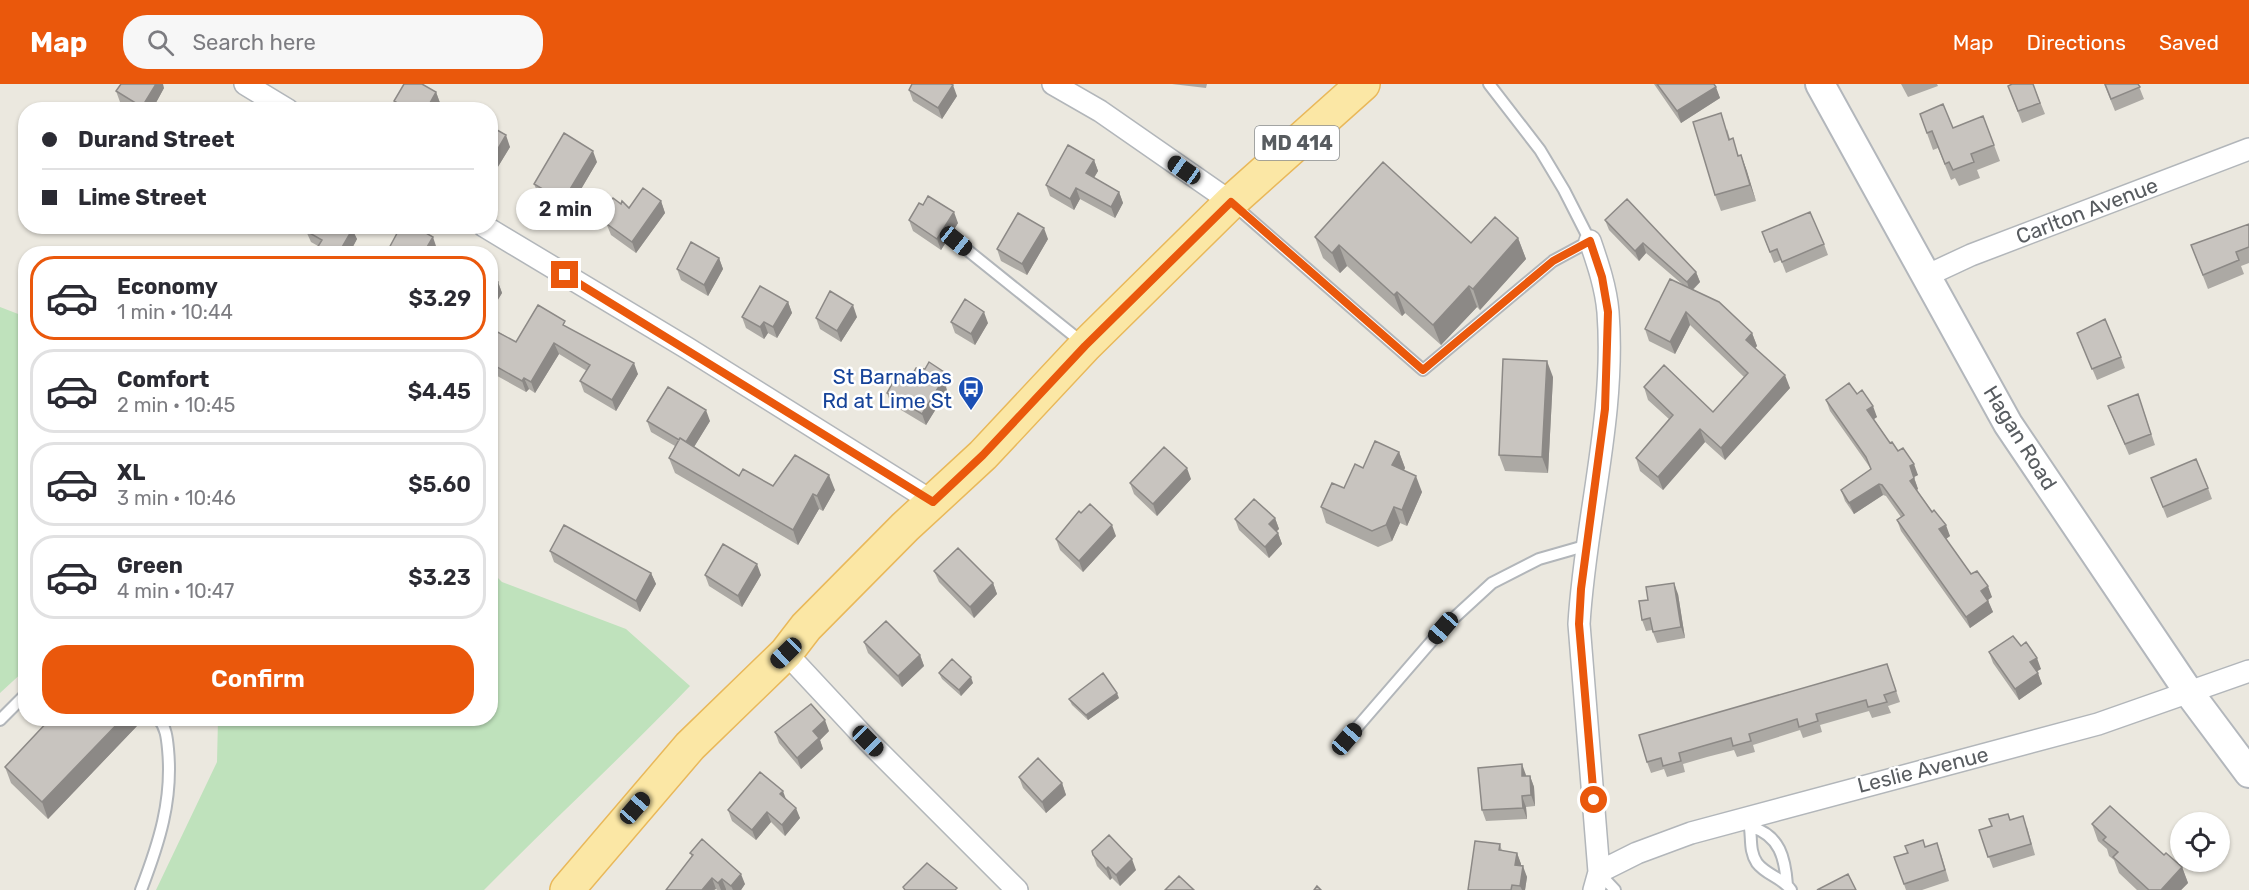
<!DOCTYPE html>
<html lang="en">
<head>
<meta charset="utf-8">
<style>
	:root { --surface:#fff; --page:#f7f7f7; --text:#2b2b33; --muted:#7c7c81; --line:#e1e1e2; --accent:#ea580c }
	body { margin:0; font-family:Rubik,sans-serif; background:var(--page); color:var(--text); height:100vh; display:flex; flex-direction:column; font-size:22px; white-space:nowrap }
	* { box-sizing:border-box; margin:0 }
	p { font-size:20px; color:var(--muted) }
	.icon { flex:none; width:33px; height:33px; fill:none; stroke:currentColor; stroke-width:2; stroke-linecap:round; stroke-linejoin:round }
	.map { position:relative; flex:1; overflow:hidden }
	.sheet { position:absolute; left:18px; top:162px; width:480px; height:480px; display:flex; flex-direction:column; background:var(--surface); border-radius:24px; box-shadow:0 2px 4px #0004 }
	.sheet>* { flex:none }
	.banner { position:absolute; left:18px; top:18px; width:480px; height:132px; border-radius:24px; box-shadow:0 2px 4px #0004; display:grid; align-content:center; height:132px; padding:0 24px; background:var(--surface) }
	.buttons { position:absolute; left:2170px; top:728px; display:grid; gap:12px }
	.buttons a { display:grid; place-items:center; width:60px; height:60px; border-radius:50%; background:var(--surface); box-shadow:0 2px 4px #0004; font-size:30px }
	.end { position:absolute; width:27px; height:27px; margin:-14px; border:8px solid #ea580c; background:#fff; box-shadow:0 0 0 3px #fff }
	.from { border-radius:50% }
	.bubble { position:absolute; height:42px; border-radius:21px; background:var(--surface); box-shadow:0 2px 4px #0004; font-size:20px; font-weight:600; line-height:42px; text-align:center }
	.car { position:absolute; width:18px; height:36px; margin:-18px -9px; border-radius:8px; box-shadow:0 0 4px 2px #0007; background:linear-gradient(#222 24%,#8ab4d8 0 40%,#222 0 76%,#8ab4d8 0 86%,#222 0) }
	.banner b { display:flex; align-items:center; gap:21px; height:57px; font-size:22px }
	.banner b+b { border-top:2px solid var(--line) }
	.banner i { width:15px; height:15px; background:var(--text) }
	ul { padding:10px 0 0; list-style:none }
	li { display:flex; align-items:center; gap:18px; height:84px; margin:0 12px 9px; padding:0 12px; border:3px solid var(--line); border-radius:24px }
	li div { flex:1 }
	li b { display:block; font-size:22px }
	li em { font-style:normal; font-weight:600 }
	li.selected { border-color:var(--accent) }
	li>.icon { width:54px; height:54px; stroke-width:1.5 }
	.action { display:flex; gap:12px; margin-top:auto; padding:12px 24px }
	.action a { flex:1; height:69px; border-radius:24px; background:var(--accent); color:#fff; font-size:24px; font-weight:600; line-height:69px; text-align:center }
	header { display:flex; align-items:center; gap:36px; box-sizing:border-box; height:84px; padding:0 30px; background:var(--accent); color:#fff }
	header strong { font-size:28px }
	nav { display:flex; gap:33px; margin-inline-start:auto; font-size:21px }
	.search { width:420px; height:54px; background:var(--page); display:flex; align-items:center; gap:15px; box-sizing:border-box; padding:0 21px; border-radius:24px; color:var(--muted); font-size:22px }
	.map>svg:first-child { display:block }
	.green { fill:#bfe2bc }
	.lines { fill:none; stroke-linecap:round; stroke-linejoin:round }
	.lane-casing { stroke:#b2b6ba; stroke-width:14 }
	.street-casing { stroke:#b2b6ba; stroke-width:24 }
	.secondary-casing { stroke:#b3b7bc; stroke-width:32 }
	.primary-casing { stroke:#e9b85a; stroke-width:36 }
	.lane { stroke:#fff; stroke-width:10 }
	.street { stroke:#fff; stroke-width:21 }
	.secondary { stroke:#fff; stroke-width:28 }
	.primary { stroke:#fbe7a5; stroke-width:33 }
	.wall { fill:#aca9a4 }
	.shaded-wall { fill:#8c8986 }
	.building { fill:#c8c4bf; stroke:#8c8986; stroke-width:1.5 }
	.route { stroke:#ea580c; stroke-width:8 }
	.labels { text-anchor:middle; stroke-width:5; stroke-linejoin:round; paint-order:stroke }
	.shield { fill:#fff; stroke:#8a8d90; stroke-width:1.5 }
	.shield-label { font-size:20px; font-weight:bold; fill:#585c60 }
	.street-label { font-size:21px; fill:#585c60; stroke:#fff }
	.transit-label { font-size:21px; fill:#164399; stroke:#fff; text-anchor:end }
</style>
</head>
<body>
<header>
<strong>Map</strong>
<div class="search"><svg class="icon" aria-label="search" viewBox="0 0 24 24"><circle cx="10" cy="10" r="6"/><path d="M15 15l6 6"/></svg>Search here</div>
<nav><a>Map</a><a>Directions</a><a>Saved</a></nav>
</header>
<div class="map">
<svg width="2249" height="806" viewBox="0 0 2249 806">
	<rect width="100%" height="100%" fill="#ebe8df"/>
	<path class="green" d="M0,223l26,10 -1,353 -25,23z
		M491,487l11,11 124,47 64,57c-67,70 -138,135 -206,204h-328l61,-128 1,-43 272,-1z"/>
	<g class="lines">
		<defs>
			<path id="lane" d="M1234,121l189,165 130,-109 37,-20 -26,-51 -24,-40 -51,-66
				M956,157l127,102
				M0,636l26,-26
				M1347,655l96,-111 49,-45 47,-24 49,-14
				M1747,733c7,15 0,31 10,46 9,12 26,15 34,27
				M1752,743c28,9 33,31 35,58
				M1599,789l16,17
				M141,806c18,-47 32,-90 27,-141 -1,-11 -2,-22 -10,-31"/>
			<path id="street" d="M245,0l43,26
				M1053,0l47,27 131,91
				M484,142l203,122 246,154
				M1590,157c8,23 16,47 18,71 8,105 -23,208 -29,312l20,248 -5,18
				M1926,192l45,-21 278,-106
				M786,569l82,88 149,149
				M1599,788l38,-19 54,-20 407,-109 151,-53"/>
			<path id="secondary" d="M1820,0l188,340 182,270 59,79"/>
			<path id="primary" d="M567,806l123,-144 96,-93 20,-26 99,-100 78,-72 102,-109 146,-144 132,-118"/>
		</defs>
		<use href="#lane" class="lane-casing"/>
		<use href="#street" class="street-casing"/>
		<use href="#secondary" class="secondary-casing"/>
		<use href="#primary" class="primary-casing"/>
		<use href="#lane" class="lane"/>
		<use href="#street" class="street"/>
		<use href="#secondary" class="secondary"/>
		<use href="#primary" class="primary"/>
	</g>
	<path class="wall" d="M1172,0h35l-1,4z
		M1654,0h60l6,14 -39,25z
		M1901,0h36l1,2 -30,11z
		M2033,0l12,30 -23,9 -14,-37z
		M2104,0h34l6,15 -29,12z
		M164,4l-12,22h-20l-12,-8 -4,-11z
		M909,6l48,6 -15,23 -29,-18z
		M436,8l4,11 -3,7h-40l-3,-9z
		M1920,30l33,14 30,-12 17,45 -23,9 3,8 -21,8 -4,-8 -4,2 -13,-32 -5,2z
		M490,42l20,21 -14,23 -6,-4z
		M1727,45l3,10 9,17 2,-1 15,46 -35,10 -6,-16z
		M1094,76l4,11 -4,7 25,14 4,11 -8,15 -35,-19 -6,11 -24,-14 -4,-11z
		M597,78l-30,51 -28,-17 -5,-12z
		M661,117l4,12 -29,40 -25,-18 -9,-22 19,-9 8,4z
		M909,136l49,3 -17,27 -28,-19z
		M1605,136l91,52 4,10 -7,8 59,43 5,13 -2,2 35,40 -65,72 -20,-18 -42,48 -23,-19 -4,-13 33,-39 -21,-19 -4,-13 69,25 31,-35 -54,-52 -15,29 -26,-13 -4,-12 37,-45 -36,-31 -7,8 -30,-31z
		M2249,140v39l-8,3 3,8 -36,15 -17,-44z
		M306,147l48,2 3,6 -8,15h-30l-2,-6 1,-2 -7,-4z
		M1762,148l62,12 4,11 -42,18 -5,-13 -7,3z
		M1315,153l156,6 47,-5 8,21 -46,51 -3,-3 -36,38 -36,-32 -3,3 -55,-50 -7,7 -17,-15z
		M1048,155l-21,36 -26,-14 -4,-12z
		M719,174l4,11 -15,27 -27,-16 -4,-11z
		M490,194l8,4 4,11 -10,17 4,11 -4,7 24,14 51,-15 71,47 -22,37 -32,-19 -4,-11 7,-10 -28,-17 -24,39 -6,-4 -3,3 -36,-20z
		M788,218l4,11 -15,25 -9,-5 -4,6 -18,-11 -4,-11z
		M857,233l-16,25 -21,-13 -4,-11z
		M951,238l37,1 -13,22 -20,-12z
		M2077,249l44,24 4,11 -28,12z
		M1553,293l-5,96 -43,-2 -6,-16z
		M948,299l-2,4 1,4 -21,34 -35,-21 -4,-11z
		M1857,310l20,23 -3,2 16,24 8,8 20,24 -4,2 4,12 -1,1 33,46 -4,3 25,35 21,23 -4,3 5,12 -23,16 -69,-97 -4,-11 4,-3 -15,-21 -3,-1 -29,19 -9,-13 -4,-11 30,-21 -41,-58 -4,-11z
		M2138,310l17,51 -26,10 -21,-49z
		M647,337h63l-16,26 45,29 34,10 62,4 -12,21 -4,-2 -21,36 -123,-72 -6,-15 6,-12 -24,-14z
		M1399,368l6,16 -1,2 18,22 -15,34 -7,-3 -8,18 -14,6 -52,-24 -5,-16 23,-19 19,-20z
		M2151,394l57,10 4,11 -45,19z
		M1191,395l-34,37 -23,-22 -4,-11z
		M1275,434l4,11 -3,2 2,2 4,11 -13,14 -30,-28 -4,-11z
		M1116,452l-33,36 -23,-22 -4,-11z
		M550,467l101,22 5,11 -16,28 -86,-50z
		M934,487l59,12 4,11 -23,24 -35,-36z
		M705,491h56l-19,32 -33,-21z
		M1678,510l7,44 -28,5 -5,-13 -6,1 -4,-11 6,-20z
		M864,558l56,13 4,11 -22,21 -34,-34z
		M2021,562l20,23 -4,2 5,13 -23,16 -26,-37 -4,-11z
		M1887,580l13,38 -12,4 3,7 -19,5 -3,-7 -49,14 2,7 -19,6 -3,-8 -47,15 2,7 -18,5 -3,-7 -27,7 -24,7 2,8 -18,5 -3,-8 -13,4 -4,-11z
		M939,589l34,10 -12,13 -19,-17z
		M1119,614l-31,22 -16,-15 -3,-6z
		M137,642l-89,93 -37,-36 -6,-16z
		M829,647l-9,9 3,9 -22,20 -22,-26 -4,-11z
		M1526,691v1h4l4,11 1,19 -9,1 1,12 -41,2 -4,-11z
		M1019,693l43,6 4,12 -20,18 -23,-25z
		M786,715l14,19 -15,18 -14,-14 -15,18 -24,-19 -4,-11z
		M2008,730l2,6 17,7 8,28 -42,13 -14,-38 13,-4z
		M2092,740l72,31 18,12 6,16 -7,7h-44l-18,-17 -5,-13 -5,-4 -2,-7 -9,-8z
		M1500,760l2,7 15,2 4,11v2l6,11 -2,13h-57z
		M1925,762l16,8 8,27 -27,9h-16l-12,-33z
		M690,769l55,31 -4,6h-24l-1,-1 -2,1h-48l26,-33z
		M1093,771l43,15 -16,16 -8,-8 -2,2 -13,-14z"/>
	<path class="shaded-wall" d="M156,0h7l1,4 -12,22h-9l-1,-3z
		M953,1l4,11 -15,23 -4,-11z
		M1716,3l4,11 -39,25 -4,-12z
		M436,8l4,11 -3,7h-11z
		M506,51l4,12 -14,23 -4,-11z
		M593,67l4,11 -30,51 -4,-12z
		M1741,71l6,16 9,30 -6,-16z
		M1094,76l4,11 -8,13 -4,-11z
		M1076,104l4,11 -6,11 -4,-11z
		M1119,108l4,11 -8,15 -4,-11z
		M661,117l4,12 -29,40 -4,-11z
		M954,128l4,11 -17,27 -4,-11z
		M349,142h9l-4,7 3,6 -8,15h-11z
		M1044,144l4,11 -21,36 -5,-11z
		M433,153l4,12 -3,5h-11z
		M1518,154l8,21 -46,51 -7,-21z
		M1643,159l3,10 -7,8 -4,-10z
		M1339,161l8,21 -7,7 -8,-20z
		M719,174l4,11 -15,27 -4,-11z
		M1696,188l4,10 -10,10 -3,-10z
		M498,198l4,11 -12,19v-18z
		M1469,202l8,21 -36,38 -8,-20z
		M1397,208l8,21 -3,3 -8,-21z
		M788,218l4,11 -15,25 -4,-11z
		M853,221l4,12 -16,25 -4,-11z
		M492,226l4,11 -6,9v-18z
		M984,228l4,11 -13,22 -4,-11z
		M1686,228l4,13 -15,29 -5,-12z
		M764,238l4,11 -4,6 -4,-12z
		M1752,249l5,13 -6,7 -5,-13z
		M554,259l5,11 -24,39 -4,-11z
		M1547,277l6,16 -5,96 -6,-16z
		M634,279l4,11 -22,37 -4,-11z
		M944,288l4,11 -2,4 1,4 -21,34 -4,-11z
		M1785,291l5,13 -65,72 -4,-12z
		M524,294l5,11 -3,3 -4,-11z
		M1873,322l4,11 -6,4 -4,-11z
		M706,326l4,11 -21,34 -4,-11z
		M1700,345l5,13 -42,48 -5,-13z
		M1399,368l6,16 -7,14 -6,-17z
		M1914,380l4,11 -4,2 -4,-11z
		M1187,384l4,11 -34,37 -4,-12z
		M829,391l6,15 -12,21 -6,-15z
		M1416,392l6,16 -15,34 -5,-16z
		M1914,394l4,11 -4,3 -4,-11z
		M1879,400l4,11 -29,19 -5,-11z
		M813,410l6,15 -21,36 -5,-15z
		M1394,423l6,16 -8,18 -6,-16z
		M1275,434l4,11 -6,6 -4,-11z
		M1112,441l4,11 -33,36 -4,-11z
		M1946,441l4,11 -7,5 -4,-12z
		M1278,449l4,11 -13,14 -4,-11z
		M757,480l4,11 -19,32 -4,-11z
		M651,489l5,11 -16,28 -4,-11z
		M993,499l4,11 -23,24 -4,-11z
		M1674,499l4,11 7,44 -4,-11z
		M1988,502l4,11 -7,5 -4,-11z
		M1988,517l5,11 -23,16 -4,-11z
		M920,571l4,11 -22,21 -4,-11z
		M2037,574l4,11 -7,4 -4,-11z
		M2038,589l4,11 -23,16 -4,-11z
		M971,593l2,6 -12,13 -2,-6z
		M1117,609l2,5 -31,22 -2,-5z
		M123,634h11l3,8 -89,93 -6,-17z
		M825,636l4,11 -9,9 3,9 -22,20 -4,-11 16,-27z
		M1522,680l4,11v12l-4,-11z
		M1530,692l4,11 1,19 -4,-11z
		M1062,699l4,12 -20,18 -4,-11z
		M783,707l4,11 -7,-8z
		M1522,712l4,11 1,12 -4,-11z
		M796,724l4,10 -15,18 -3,-11z
		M767,728l4,10 -15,18 -4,-10z
		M1517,769l4,11 -2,12 -4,-11z
		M1132,775l4,11 -16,16 -4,-11z
		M1523,782l4,11 -2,13h-3l-2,-4z
		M1108,783l4,11 -2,2 -4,-11z
		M2182,783l6,16 -7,7h-20z
		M741,790l4,10 -4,6h-8l-2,-4z
		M712,794l4,11 -2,1h-12z
		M722,795l4,10v1h-5l-3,-7z"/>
	<path class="building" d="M121,0h35l-14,23 -26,-16z
		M404,0h18l14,8 -10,18h-17l-15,-9z
		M912,0h39l2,1 -15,23 -29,-18z
		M1657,0h57l2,3 -39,24z
		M2012,0h21l7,19 -22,8 -10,-25z
		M2105,0h33l2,3 -29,12z
		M1943,20l10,24 30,-12 11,29 -23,9 3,8 -21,8 -4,-8 -4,2 -13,-33 -5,2 -7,-19z
		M199,22l6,4h-8z
		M1721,29l8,27 4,-2 5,18 3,-1 9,30 -35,10 -22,-73z
		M490,42l16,9 -14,24 -2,-2z
		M564,49l29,18 -30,50 -29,-17z
		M1068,61l26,15 -8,13 33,19 -8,15 -35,-19 -6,11 -24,-14z
		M1383,78l88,81 24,-26 23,21 -45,51 -4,-3 -36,39 -36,-33 -3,3 -55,-50 -7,8 -17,-16z
		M643,104l18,13 -29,41 -25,-18 3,-5 -8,-6 11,-15 8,6 1,-3 7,7z
		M928,112l26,16 -17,27 -28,-19 10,-17 4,2z
		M1627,115l69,73 -9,10 -44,-39 -8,8 -30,-31z
		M1810,128l14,32 -42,18 -5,-13 -7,3 -8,-20z
		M1018,129l26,15 -22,36 -25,-15z
		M2249,140v23l-13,5 3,8 -36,15 -12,-30z
		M309,142h41l3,2 -15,26h-12l-9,-6 5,-8 -16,-9z
		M401,142h13l19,11 -10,17h-29l-6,-4z
		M691,158l28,16 -15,27 -27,-16z
		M490,194l8,4 -8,12z
		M1670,195l49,23 33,31 -6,7 39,35 -64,73 -21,-19 -42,48 -22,-19 37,-43 -29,-28 20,-22 49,47 35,-39 -62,-61 -16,30 -25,-13z
		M760,202l28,16 -15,25 -9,-5 -4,5 -18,-10z
		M830,207l23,14 -16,26 -21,-13z
		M965,215l19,13 -13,22 -20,-12z
		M538,221l27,16 -2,4 71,38 -22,37 -32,-19 10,-16 -36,-22 -23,39 -7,-4 -2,3 -32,-18v-35l26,14z
		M2105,235l16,38 -29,12 -15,-36z
		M1503,275l44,2 -5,96 -43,-2z
		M929,278l15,10 -3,6 2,2 -21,34 -35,-21 9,-16 11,7 9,-16 9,1z
		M1849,299l8,11 5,-4 11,16 -6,4 23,33 2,-1 6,9 5,-3 11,16 -4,2 4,12 -4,3 22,31 2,-2 12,15 -7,4 32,45 6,-3 11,15 -7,5 7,10 -22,16 -69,-97 7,-5 -22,-30 -3,-1 -30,19 -8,-13 30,-21 -5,-12 -40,-57z
		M668,303l38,23 -20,32 -6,-4 -1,2 -32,-19z
		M2138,310l13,40 -26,10 -17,-38z
		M680,354l59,38 4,-7 30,17 22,-31 34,20 -12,21 -4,-2 -20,36 -124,-72z
		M1375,357l24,11 -7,13 24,11 -14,34 -8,-3 -8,18 -14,6 -51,-24 11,-24 12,5 11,-24 8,4z
		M1164,363l23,21 -34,36 -23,-21z
		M2196,375l12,29 -45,19 -12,-29z
		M1254,415l21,19 -6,6 9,9 -13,14 -30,-28z
		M1090,420l22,21 -33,36 -23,-22 23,-28 2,2z
		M564,441l87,48 -15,28 -86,-50z
		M723,460l34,20 -19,32 -33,-21z
		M958,464l35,35 -23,24 -36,-36z
		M1674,499l7,44 -28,5 -3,-14 -8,2 -3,-19 9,-1 -2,-13z
		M886,537l34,34 -22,21 -34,-34z
		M2013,552l8,10 5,-4 11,16 -7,4 8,11 -23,16 -26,-37z
		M952,575l19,18 -12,13 -20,-17z
		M1887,580l9,27 -12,4 3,7 -19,5 -2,-7 -50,14 2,7 -19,6 -2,-8 -48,15 2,7 -18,5 -2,-8 -28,8 -24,7 2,8 -18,5 -2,-8 -14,4 -8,-27z
		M1103,589l14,20 -31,22 -17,-16z
		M811,620l14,16 -12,11 6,7 -22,20 -22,-26z
		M51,634h72l-81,84 -37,-35z
		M1038,674l24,25 -20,19 -23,-25z
		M1522,680v12h8l1,19 -9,1 1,12 -41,2 -4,-42z
		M760,688l23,19 -3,3 16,14 -14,17 -15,-13 -15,18 -24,-20z
		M2110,722l54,49 2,-2 16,14 -21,23h-12l-36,-33 5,-5 -15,-12 3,-3 -14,-13z
		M2008,730l2,6 13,-4 8,28 -43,13 -9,-27 13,-4 -3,-7z
		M1109,751l23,24 -16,16 -8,-8 -2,2 -13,-14 -1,-4z
		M702,755l39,35 -10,12 -9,-7 -4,4 -6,-5 -10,12h-36l27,-35 -3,-2z
		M1923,756l2,7 12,-4 8,27 -41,14 -10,-27 14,-4 -3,-7z
		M1475,757l25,3 -1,6 18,3 -2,12 8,1 -3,20 -8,-1 -1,5h-43z
		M927,779l30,25 -2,2h-50l-2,-3z
		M1848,790l8,16h-39z
		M1179,792l15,14h-29z
		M1317,802l4,4h-7z"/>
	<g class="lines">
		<path class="route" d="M565,191l368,227 50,-47 102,-109 146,-144 192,168 130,-109 37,-20 12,36 6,35 -3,97 -24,180 -2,35 15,176"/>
	</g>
	<defs>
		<symbol id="bus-pin" viewBox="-11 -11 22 30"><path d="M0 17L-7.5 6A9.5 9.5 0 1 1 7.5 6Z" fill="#1a4fb4" stroke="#fff"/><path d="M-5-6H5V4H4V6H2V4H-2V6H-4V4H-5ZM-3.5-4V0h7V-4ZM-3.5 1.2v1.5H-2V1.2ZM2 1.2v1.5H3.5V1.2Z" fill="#fff"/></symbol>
	</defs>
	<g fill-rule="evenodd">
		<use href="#bus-pin" x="956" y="290" width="30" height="40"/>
	</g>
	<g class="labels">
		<rect class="shield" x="1255" y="42" width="84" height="34" rx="4.5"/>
		<g class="shield-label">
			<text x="1297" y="66">MD 414</text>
		</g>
		<g class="street-label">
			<text transform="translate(2087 127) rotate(-21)" y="7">Carlton Avenue</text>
			<text transform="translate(2020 354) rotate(58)" y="7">Hagan Road</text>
			<text transform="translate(1923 686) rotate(-14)" y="7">Leslie Avenue</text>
		</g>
		<g class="transit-label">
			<text x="952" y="300">St Barnabas<tspan x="952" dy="24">Rd at Lime St</tspan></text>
		</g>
	</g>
</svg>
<div class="buttons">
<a><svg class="icon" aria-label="locate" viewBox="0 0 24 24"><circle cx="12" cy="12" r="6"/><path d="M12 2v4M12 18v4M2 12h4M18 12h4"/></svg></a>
</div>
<i class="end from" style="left:1594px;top:716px"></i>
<i class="end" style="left:565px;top:191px"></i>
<div class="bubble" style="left:516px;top:104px;width:99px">2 min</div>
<i class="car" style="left:1184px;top:86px;rotate:305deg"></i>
<i class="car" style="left:956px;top:157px;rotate:129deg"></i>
<i class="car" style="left:1443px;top:544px;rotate:221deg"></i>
<i class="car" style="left:786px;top:569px;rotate:226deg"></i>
<i class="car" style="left:1347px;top:655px;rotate:41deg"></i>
<i class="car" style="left:868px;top:657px;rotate:135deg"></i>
<i class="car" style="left:635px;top:724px;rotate:41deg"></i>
<div class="banner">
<b><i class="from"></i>Durand Street</b>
<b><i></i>Lime Street</b>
</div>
<section class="sheet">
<ul>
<li class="selected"><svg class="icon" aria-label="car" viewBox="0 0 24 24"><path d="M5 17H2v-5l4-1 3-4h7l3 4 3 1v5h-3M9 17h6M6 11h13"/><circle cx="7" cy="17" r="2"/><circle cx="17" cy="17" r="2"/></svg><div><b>Economy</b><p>1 min · 10:44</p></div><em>$3.29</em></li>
<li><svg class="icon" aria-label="car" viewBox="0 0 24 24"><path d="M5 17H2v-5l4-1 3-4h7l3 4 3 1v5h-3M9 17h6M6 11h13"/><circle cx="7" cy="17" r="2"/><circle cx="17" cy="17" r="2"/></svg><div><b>Comfort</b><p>2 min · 10:45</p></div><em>$4.45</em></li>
<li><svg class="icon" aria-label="car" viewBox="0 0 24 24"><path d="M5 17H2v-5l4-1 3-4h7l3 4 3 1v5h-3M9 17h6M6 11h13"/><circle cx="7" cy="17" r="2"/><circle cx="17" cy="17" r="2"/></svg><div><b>XL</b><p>3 min · 10:46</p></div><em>$5.60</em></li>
<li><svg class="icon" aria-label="car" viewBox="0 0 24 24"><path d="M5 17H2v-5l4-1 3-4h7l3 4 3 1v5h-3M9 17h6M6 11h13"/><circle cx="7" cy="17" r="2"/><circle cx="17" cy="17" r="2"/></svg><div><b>Green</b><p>4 min · 10:47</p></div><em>$3.23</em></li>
</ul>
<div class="action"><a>Confirm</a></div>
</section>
</div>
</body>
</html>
